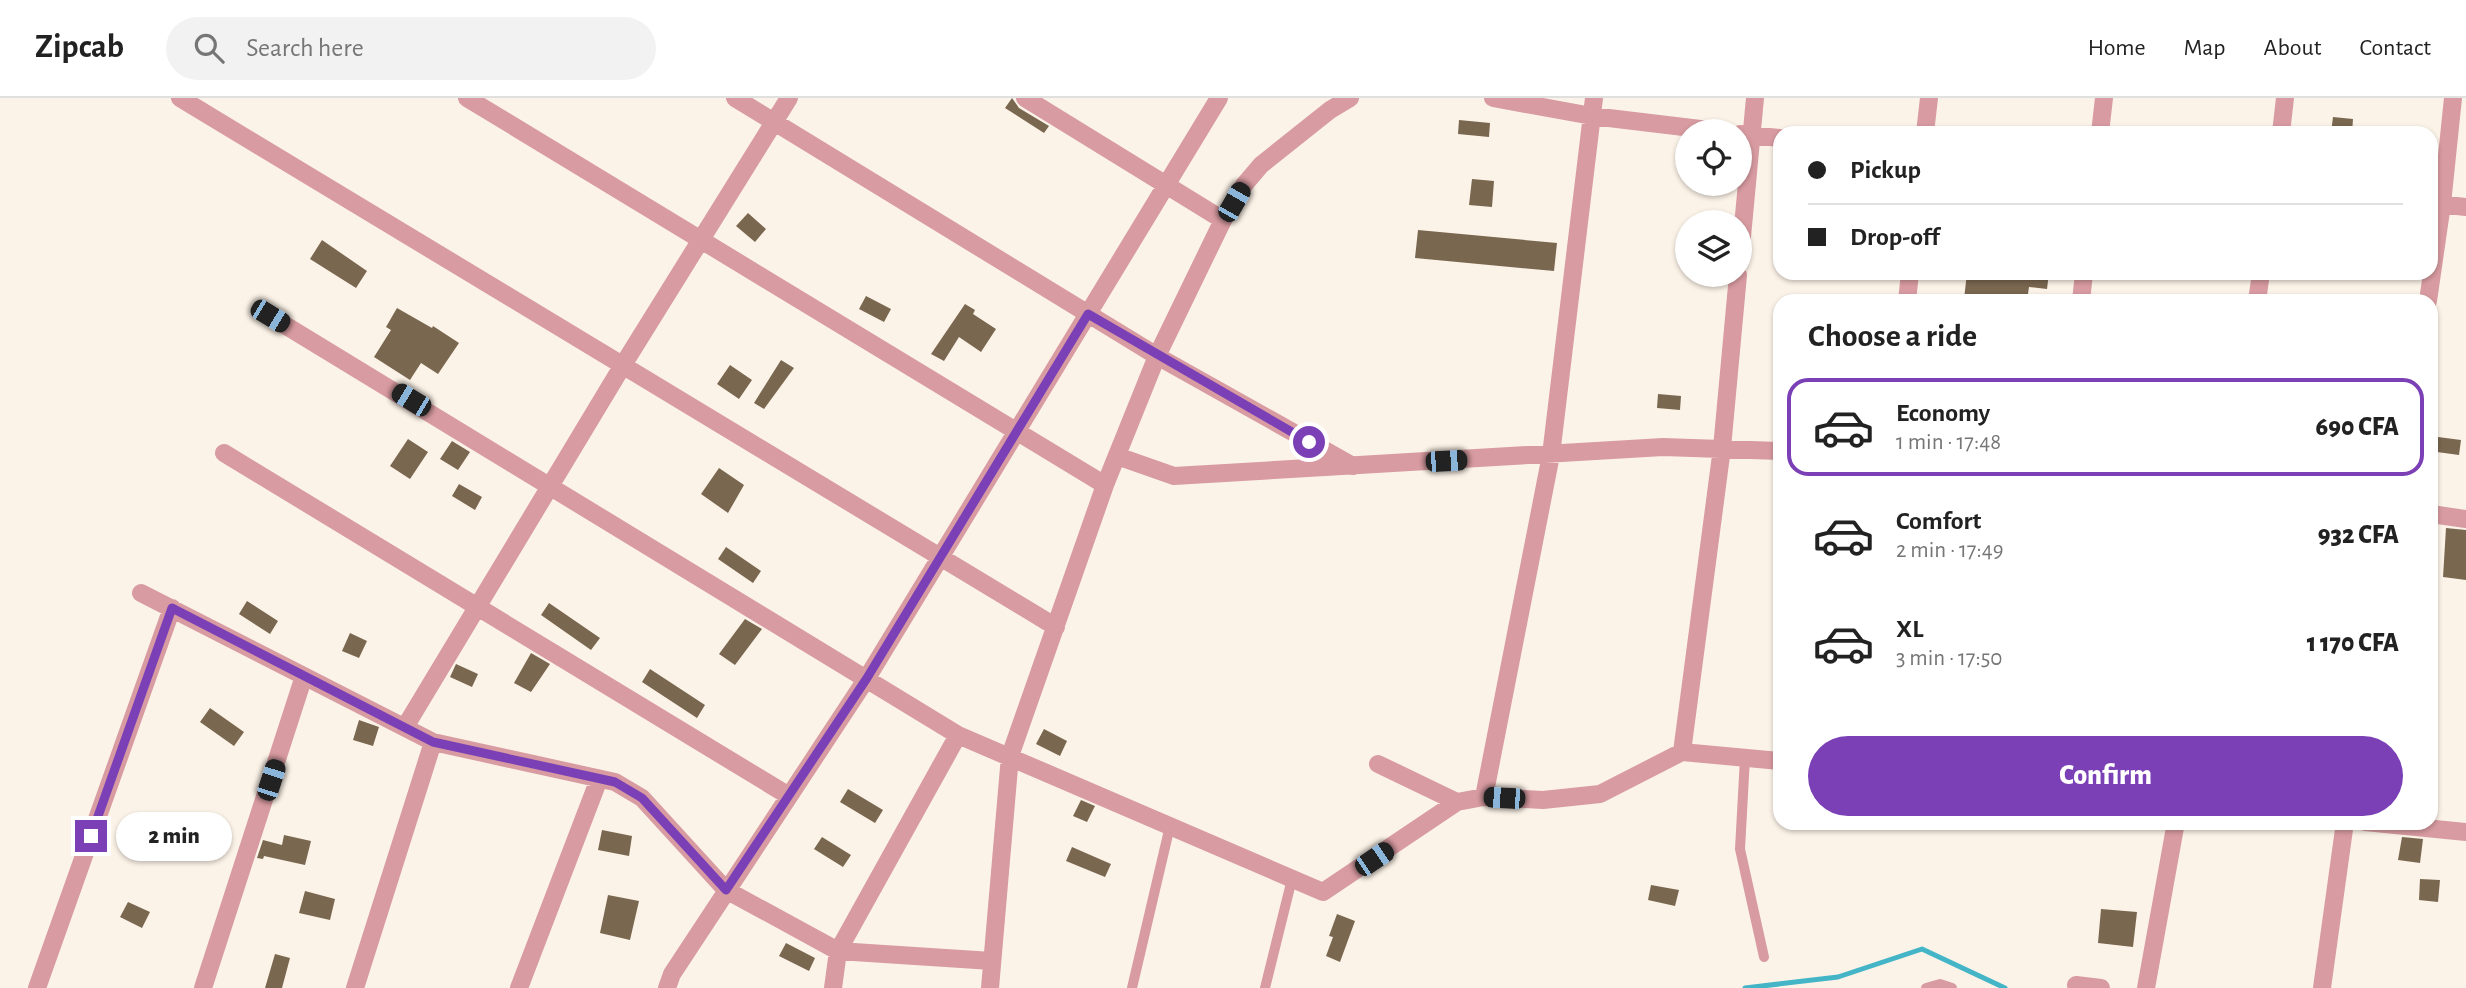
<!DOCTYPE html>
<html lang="en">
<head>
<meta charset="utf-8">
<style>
	:root { --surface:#fff; --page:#f2f2f2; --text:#222; --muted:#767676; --line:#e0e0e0; --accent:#7b40b6 }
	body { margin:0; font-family:"Alegreya Sans",sans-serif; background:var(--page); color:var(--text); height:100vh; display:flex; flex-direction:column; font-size:26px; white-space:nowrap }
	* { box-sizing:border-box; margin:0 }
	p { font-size:23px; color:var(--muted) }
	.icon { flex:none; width:38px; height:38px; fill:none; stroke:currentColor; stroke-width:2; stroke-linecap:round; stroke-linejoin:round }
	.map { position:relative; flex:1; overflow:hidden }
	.side { position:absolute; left:1773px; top:196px; width:665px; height:536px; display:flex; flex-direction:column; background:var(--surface); border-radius:21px; box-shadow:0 2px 5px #0004 }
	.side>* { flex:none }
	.guide { position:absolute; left:1773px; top:28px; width:665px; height:154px; border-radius:21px; box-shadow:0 2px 5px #0004; display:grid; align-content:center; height:154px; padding:0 35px; background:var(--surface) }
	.tools { position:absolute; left:1675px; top:21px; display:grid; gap:14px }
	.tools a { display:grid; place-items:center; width:77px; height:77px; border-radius:50%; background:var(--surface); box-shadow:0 2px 5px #0004; font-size:35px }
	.end { position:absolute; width:32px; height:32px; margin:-16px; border:9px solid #7b40b6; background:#fff; box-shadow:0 0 0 4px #fff }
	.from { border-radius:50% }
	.bubble { position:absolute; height:49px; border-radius:24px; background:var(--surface); box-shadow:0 2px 5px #0004; font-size:23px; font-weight:800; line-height:49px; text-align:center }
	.car { position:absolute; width:21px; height:42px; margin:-21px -10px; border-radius:9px; box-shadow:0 0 5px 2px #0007; background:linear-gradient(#222 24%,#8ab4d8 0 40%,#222 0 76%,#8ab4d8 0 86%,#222 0) }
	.guide b { display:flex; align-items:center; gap:24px; height:66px; font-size:26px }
	.guide b+b { border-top:2px solid var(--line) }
	.guide i { width:18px; height:18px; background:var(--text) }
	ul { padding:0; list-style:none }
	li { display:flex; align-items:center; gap:21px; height:98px; margin:0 14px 10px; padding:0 21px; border:4px solid transparent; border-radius:21px }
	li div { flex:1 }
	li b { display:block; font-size:26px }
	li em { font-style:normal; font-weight:800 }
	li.current { border-color:var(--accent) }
	li>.icon { width:63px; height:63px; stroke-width:1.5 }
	h2 { padding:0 35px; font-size:32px; line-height:84px }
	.action { display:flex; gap:14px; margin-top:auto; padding:14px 35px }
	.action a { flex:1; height:80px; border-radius:42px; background:var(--accent); color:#fff; font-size:28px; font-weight:800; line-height:80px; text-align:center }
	header { display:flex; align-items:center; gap:42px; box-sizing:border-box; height:98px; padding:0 35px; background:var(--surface); border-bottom:2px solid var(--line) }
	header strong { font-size:33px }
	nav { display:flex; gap:38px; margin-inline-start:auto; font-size:24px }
	.search { width:490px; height:63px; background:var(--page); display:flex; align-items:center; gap:18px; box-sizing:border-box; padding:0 24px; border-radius:38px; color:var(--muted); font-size:26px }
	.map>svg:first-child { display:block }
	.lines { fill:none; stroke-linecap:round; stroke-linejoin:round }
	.stream { stroke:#43b5c7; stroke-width:5 }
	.building { fill:#7a6750 }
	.service { stroke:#d89ba1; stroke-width:10 }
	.minor { stroke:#d89ba1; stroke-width:18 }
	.route { stroke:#7b40b6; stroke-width:9 }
</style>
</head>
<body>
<header>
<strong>Zipcab</strong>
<div class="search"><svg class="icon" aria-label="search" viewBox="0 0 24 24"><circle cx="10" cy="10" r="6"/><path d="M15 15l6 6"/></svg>Search here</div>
<nav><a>Home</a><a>Map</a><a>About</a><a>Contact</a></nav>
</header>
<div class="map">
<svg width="2466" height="890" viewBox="0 0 2466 890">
	<rect width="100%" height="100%" fill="#fcf3e8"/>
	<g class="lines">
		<path class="stream" d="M1745,890l93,-11 84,-28 83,39"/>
	</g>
	<path class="building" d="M1012,0l7,10 30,18 -5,7 -39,-25z
		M2333,19l20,2 -1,14h-21z
		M1459,22l31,3 -1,14 -31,-3z
		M1472,81l22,2 -2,26 -23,-2z
		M748,115l18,16 -11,13 -19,-16z
		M1418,132l139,13 -3,28 -139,-13z
		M322,142l45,31 -11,17 -46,-29z
		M1967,175l30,1 52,-1 -2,16 -18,-2 -2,14 -63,-2z
		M866,198l25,13 -7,13 -25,-13z
		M965,206l10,6 -2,4 23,15 -15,23 -22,-15 -15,24 -13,-7z
		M397,210l35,20 1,-2 26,17 -21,31 -17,-11 -11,17 -36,-23 17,-27 -5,-3z
		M781,262l13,8 -30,41 -10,-6z
		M730,267l22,15 -13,19 -22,-15z
		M1658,296l23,2 -1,14 -23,-2z
		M2438,339l23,3 -2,15 -22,-3z
		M408,341l20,13 -18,27 -20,-13z
		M452,343l18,11 -12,18 -18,-11z
		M719,370l25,17 -16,28 -27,-19z
		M459,386l23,13 -7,13 -23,-14z
		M2446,430l20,2v50l-23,-3z
		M726,449l35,24 -8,12 -35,-24z
		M247,503l31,20 -8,13 -31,-20z
		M549,505l51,35 -9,12 -50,-35z
		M745,521l17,10 -27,36 -16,-11z
		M350,535l17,8 -8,17 -17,-7z
		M531,555l19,11 -19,28 -17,-9z
		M456,566l22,10 -6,13 -22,-10z
		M650,571l55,36 -8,13 -55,-36z
		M210,610l34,24 -10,14 -34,-24z
		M359,622l20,7 -6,19 -20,-6z
		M1044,631l23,12 -7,15 -24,-12z
		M848,691l35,21 -8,13 -35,-21z
		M1081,702l14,6 -8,16 -14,-6z
		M602,732l30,6 -3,20 -31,-6z
		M284,737l27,6 -6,24 -41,-9 -1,3 -6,-1 6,-18 19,5z
		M822,739l29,18 -8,12 -29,-18z
		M2402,739l21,2 -3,24 -22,-3z
		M1072,749l39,17 -6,13 -39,-16z
		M2420,781l20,1 -2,22 -19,-2z
		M1651,787l28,5 -4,16 -27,-6z
		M305,793l30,8 -5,21 -31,-7z
		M608,797l31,6 -9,39 -30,-7z
		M128,804l22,10 -8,16 -22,-11z
		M2101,811l36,3 -4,35 -35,-4z
		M1337,816l18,7 -15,41 -14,-6 7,-19 -4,-1z
		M786,845l29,15 -6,13 -30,-15z
		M275,856l15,4 -8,30h-17z"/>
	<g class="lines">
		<path class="service" d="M1745,660l-5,91 24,108
			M1132,890l38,-162
			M1265,890l27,-109
			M1926,890l14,-4 12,4"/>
		<path class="minor" d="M180,0l876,529
			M467,0l638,387
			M735,0l422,258 196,110
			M1025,0l198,122
			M1493,0l99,18 125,15
			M1925,35l4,-35
			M2100,35l4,-35
			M2281,35l4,-35
			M1740,36l40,4
			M2431,105l35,4
			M1740,160l15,-160
			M1907,203l3,-28
			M2081,203l3,-28
			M2257,203l4,-28
			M2428,203l14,-97 11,-106
			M270,218l688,419 365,157 134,-90 27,-5 59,3 57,-6 82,-42 98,9
			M224,355l565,343
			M1117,358l57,20 489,-29 117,4
			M2431,416l35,5
			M141,495l292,149 182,40 27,16 84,92 112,61 154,10
			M405,629l218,-362 166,-267
			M1682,654l40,-304 16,-173
			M1378,666l79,38
			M1484,699l67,-342 43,-357
			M2365,724l101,10
			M2076,887l25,3
			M37,890l135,-380
			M203,890l101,-312
			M355,890l78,-246
			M519,890l80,-209
			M667,890l5,-14 195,-296 352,-580
			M833,890l5,-37 120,-216
			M990,890l20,-232 95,-271 52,-129 66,-136 21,-35 17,-20 69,-55 20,-12
			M2146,890l30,-166
			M2322,890l23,-166"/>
	</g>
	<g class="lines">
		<path class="route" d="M91,738l81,-228 261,134 182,40 27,16 84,92 141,-212 221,-364 221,128"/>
	</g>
</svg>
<div class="tools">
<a><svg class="icon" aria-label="locate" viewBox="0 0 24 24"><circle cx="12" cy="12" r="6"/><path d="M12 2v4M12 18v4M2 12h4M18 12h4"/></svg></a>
<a><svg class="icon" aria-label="layers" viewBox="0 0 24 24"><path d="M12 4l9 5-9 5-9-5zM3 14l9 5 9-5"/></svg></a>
</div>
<i class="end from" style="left:1309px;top:344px"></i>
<i class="end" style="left:91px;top:738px"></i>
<div class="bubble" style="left:116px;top:714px;width:116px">2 min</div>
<i class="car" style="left:1234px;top:104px;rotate:30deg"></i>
<i class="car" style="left:270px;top:218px;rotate:121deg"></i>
<i class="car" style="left:411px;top:302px;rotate:301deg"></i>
<i class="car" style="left:1446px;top:363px;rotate:87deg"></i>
<i class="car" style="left:271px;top:682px;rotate:18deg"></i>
<i class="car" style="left:1504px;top:700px;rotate:273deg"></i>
<i class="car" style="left:1374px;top:761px;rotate:56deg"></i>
<div class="guide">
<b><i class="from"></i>Pickup</b>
<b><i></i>Drop-off</b>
</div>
<section class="side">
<h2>Choose a ride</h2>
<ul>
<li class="current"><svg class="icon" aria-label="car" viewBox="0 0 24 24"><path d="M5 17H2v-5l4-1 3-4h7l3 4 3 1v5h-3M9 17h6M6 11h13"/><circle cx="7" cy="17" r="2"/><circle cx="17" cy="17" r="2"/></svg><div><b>Economy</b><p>1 min · 17:48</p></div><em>690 CFA</em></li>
<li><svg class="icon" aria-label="car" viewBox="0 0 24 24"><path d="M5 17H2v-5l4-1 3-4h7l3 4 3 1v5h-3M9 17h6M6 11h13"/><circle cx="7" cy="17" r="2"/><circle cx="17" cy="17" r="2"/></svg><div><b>Comfort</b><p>2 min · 17:49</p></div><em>932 CFA</em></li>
<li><svg class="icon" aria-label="car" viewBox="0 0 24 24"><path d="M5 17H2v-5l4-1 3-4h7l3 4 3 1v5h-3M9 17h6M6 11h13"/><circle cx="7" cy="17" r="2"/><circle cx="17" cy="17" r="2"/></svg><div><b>XL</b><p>3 min · 17:50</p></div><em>1 170 CFA</em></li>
</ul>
<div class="action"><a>Confirm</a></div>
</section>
</div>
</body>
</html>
